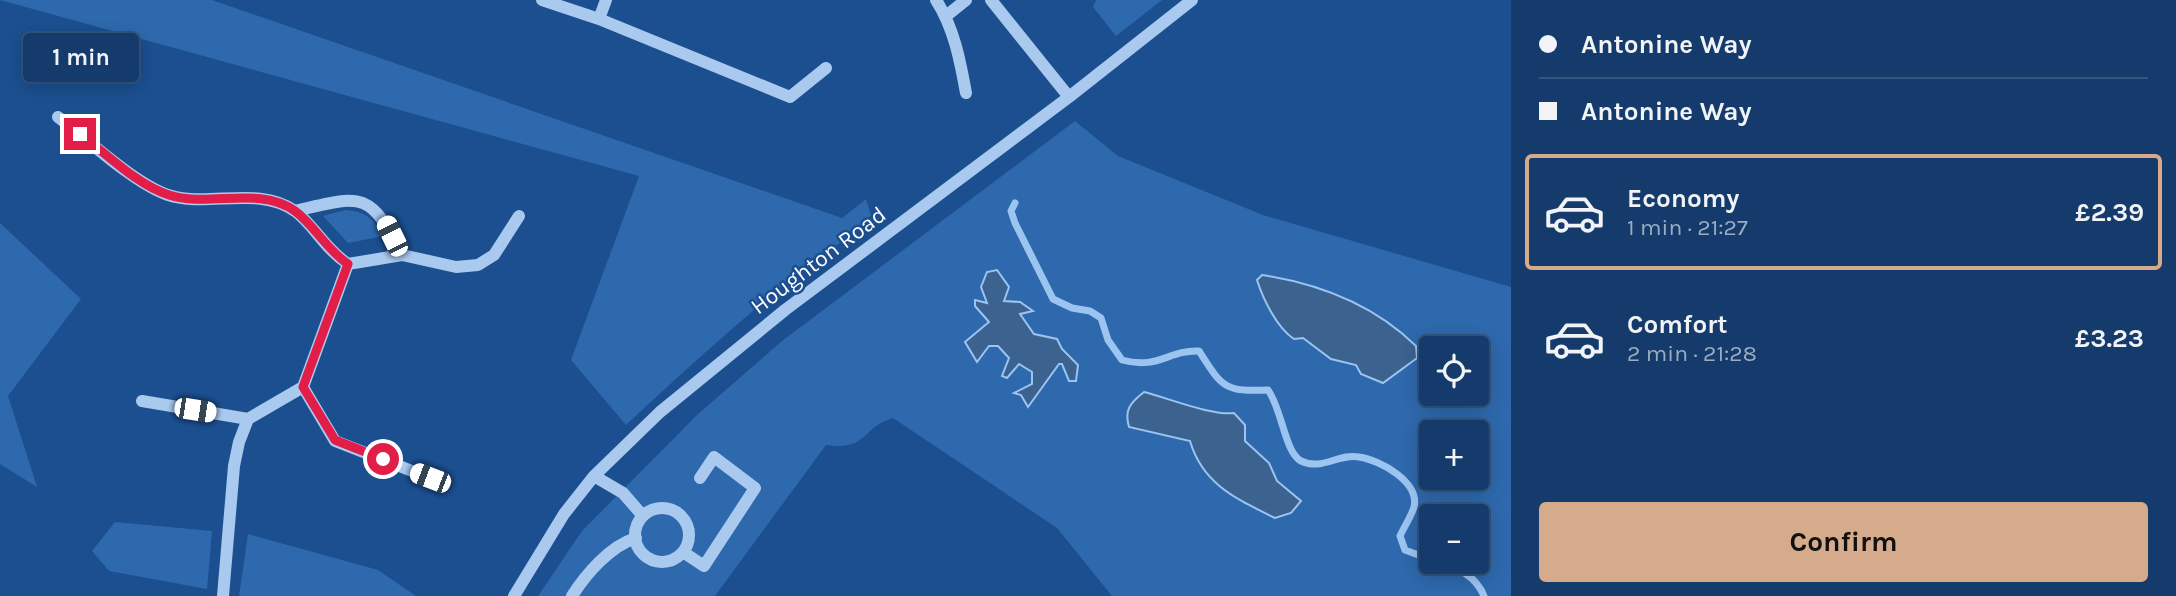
<!DOCTYPE html>
<html lang="en">
<head>
<meta charset="utf-8">
<style>
	:root { --surface:#143b6b; --page:#1d4271; --text:#f1f3f6; --muted:#9dadc1; --line:#33557e; --accent:#d6ab8b }
	body { margin:0; font-family:Karla,sans-serif; background:var(--page); color:var(--text); height:100vh; display:flex; flex-direction:column; font-size:26px; white-space:nowrap }
	* { box-sizing:border-box; margin:0 }
	p { font-size:23px; color:var(--muted) }
	.icon { flex:none; width:38px; height:38px; fill:none; stroke:currentColor; stroke-width:2; stroke-linecap:round; stroke-linejoin:round }
	.map { position:relative; flex:1; overflow:hidden }
	.side { display:flex; flex-direction:column; background:var(--surface); width:665px }
	.side>* { flex:none }
	.hud { display:grid; align-content:center; height:154px; padding:0 28px; background:var(--surface) }
	.tools { position:absolute; left:1419px; top:336px; display:grid; gap:14px }
	.tools a { display:grid; place-items:center; width:70px; height:70px; border-radius:7px; background:var(--surface); box-shadow:0 4px 18px #0003,0 0 0 2px var(--line); font-size:35px }
	.end { position:absolute; width:32px; height:32px; margin:-16px; border:9px solid #e11d48; background:#fff; box-shadow:0 0 0 4px #fff }
	.from { border-radius:50% }
	.bubble { position:absolute; height:49px; border-radius:7px; background:var(--surface); box-shadow:0 4px 18px #0003,0 0 0 2px var(--line); font-size:23px; font-weight:700; line-height:49px; text-align:center }
	.car { position:absolute; width:21px; height:42px; margin:-21px -10px; border-radius:9px; box-shadow:0 0 5px 2px #0007; background:linear-gradient(#fff 24%,#345 0 40%,#fff 0 76%,#345 0 86%,#fff 0) }
	.hud b { display:flex; align-items:center; gap:24px; height:66px; font-size:26px }
	.hud b+b { border-top:2px solid var(--line) }
	.hud i { width:18px; height:18px; background:var(--text) }
	ul { padding:0; list-style:none }
	li { display:flex; align-items:center; gap:21px; height:116px; margin:0 14px 10px; padding:0 14px; border:4px solid transparent; border-radius:7px }
	li div { flex:1 }
	li b { display:block; font-size:26px }
	li em { font-style:normal; font-weight:700 }
	li.on { border-color:var(--accent) }
	li>.icon { width:63px; height:63px; stroke-width:1.5 }
	.action { display:flex; gap:14px; margin-top:auto; padding:14px 28px }
	.action a { flex:1; height:80px; border-radius:7px; background:var(--accent); color:#111; font-size:28px; font-weight:700; line-height:80px; text-align:center }
	main { display:flex; flex:1; min-height:0 }
	.map>svg:first-child { display:block }
	.green { fill:#2e69ad; fill-rule:evenodd }
	.water { fill:#3c6290; stroke:#9cc4f0; stroke-width:2 }
	.lines { fill:none; stroke-linecap:round; stroke-linejoin:round }
	.stream { stroke:#9cc4f0; stroke-width:7 }
	.minor { stroke:#a9c9ee; stroke-width:12 }
	.route { stroke:#e11d48; stroke-width:9 }
	.labels { text-anchor:middle; stroke-width:5; stroke-linejoin:round; paint-order:stroke }
	.street-label { font-size:23px; fill:#fff; stroke:#1b4f8f }
</style>
</head>
<body>
<main>
<div class="map">
<svg width="1511" height="596" viewBox="0 0 1511 596">
	<rect width="100%" height="100%" fill="#1b4f8f"/>
	<path class="green" d="M0,0h212l630,218 24,-19 5,16c-25,27 -56,44 -84,67 -55,46 -108,93 -161,143l-55,-65 68,-184z
		M1096,0h66l-46,36 -23,-29z
		M1075,121l43,35 145,59 248,72v309h-399l-55,-68 -164,-110c-32,9 -24,33 -67,27l-111,151h-177l44,-65 115,-116 85,-74zM1432,348h45v46h-45zM1432,432h45v46h-45zM1432,516h45v46h-45z
		M345,210c21,1 28,9 39,26l-36,7 -25,-27z
		M0,223l81,76 -73,97 29,91 -37,-23z
		M115,522l97,9 -5,58 -98,-18 -17,-20z
		M248,534l130,36 38,26h-177z"/>
	<path class="water" d="M997,270l12,17 -5,14 16,1 13,9 -13,3 14,20 23,5 5,10 16,16 -2,16h-7l-7,-17h-3l-31,43 -7,-12 -7,-2 18,-9v-12l-13,-8 -12,14 -5,-2 7,-18 -11,-12h-9l-12,16 -12,-20 24,-20 -14,-16v-6l12,3 -6,-16 6,-15z
		M1262,275c59,9 112,30 154,71l1,12 -34,25 -22,-9 -5,-9 -25,-6 -28,-21 -9,1c-17,-11 -31,-40 -37,-59z
		M1144,392c24,6 68,24 90,21l11,12v16l24,22 8,18 24,20 -10,12 -16,5c-38,-19 -72,-33 -85,-77l-61,-14c-5,-17 1,-24 15,-35z"/>
	<g class="lines">
		<path class="stream" d="M1015,203l-4,8 4,12 38,76 19,9 18,3 11,7 7,22 14,20c36,10 46,-10 77,-9 23,36 25,41 69,39 14,19 17,63 33,71 21,10 38,-8 58,-4 21,3 61,25 55,50 -3,10 -10,20 -14,29l5,14 27,10
			M1438,562c20,6 38,14 46,34"/>
		<path class="minor" d="M542,0l57,19 191,78 36,-29
			M936,0c18,28 24,60 30,93
			M991,0l78,97
			M946,16l20,-16
			M599,19l7,-19
			M58,117c29,22 77,67 110,78 40,13 90,-10 127,16 19,14 30,38 53,53l54,-9 54,12 22,-2 16,-10 25,-39
			M295,211c67,-16 75,-21 107,44
			M303,387l32,54 95,37
			M142,401l106,18
			M594,476l29,17 20,23
			M635 535a27 27 0 1 1 54 0a27 27 0 1 1-54 0Z
			M683,552l21,14 51,-78 -41,-31 -14,21
			M223,596l11,-130 5,-24 9,-23 55,-32 45,-123
			M514,596l50,-82 30,-38 66,-64 125,-102 284,-213 123,-97
			M572,596c14,-22 38,-50 64,-58"/>
	</g>
	<g class="lines">
		<path class="route" d="M80,134c27,20 57,51 89,61 40,13 90,-10 126,16 20,15 31,38 53,53l-45,123 32,53 48,19"/>
	</g>
	<g class="labels">
		<g class="street-label">
			<text transform="translate(818 260) rotate(-37)" y="8">Houghton Road</text>
		</g>
	</g>
</svg>
<div class="tools">
<a><svg class="icon" aria-label="locate" viewBox="0 0 24 24"><circle cx="12" cy="12" r="6"/><path d="M12 2v4M12 18v4M2 12h4M18 12h4"/></svg></a>
<a>+</a>
<a>−</a>
</div>
<i class="end from" style="left:383px;top:459px"></i>
<i class="end" style="left:80px;top:134px"></i>
<div class="bubble" style="left:23px;top:33px;width:116px">1 min</div>
<i class="car" style="left:392px;top:236px;rotate:334deg"></i>
<i class="car" style="left:195px;top:410px;rotate:99deg"></i>
<i class="car" style="left:430px;top:478px;rotate:291deg"></i>
</div>
<section class="side">
<div class="hud">
<b><i class="from"></i>Antonine Way</b>
<b><i></i>Antonine Way</b>
</div>
<ul>
<li class="on"><svg class="icon" aria-label="car" viewBox="0 0 24 24"><path d="M5 17H2v-5l4-1 3-4h7l3 4 3 1v5h-3M9 17h6M6 11h13"/><circle cx="7" cy="17" r="2"/><circle cx="17" cy="17" r="2"/></svg><div><b>Economy</b><p>1 min · 21:27</p></div><em>£2.39</em></li>
<li><svg class="icon" aria-label="car" viewBox="0 0 24 24"><path d="M5 17H2v-5l4-1 3-4h7l3 4 3 1v5h-3M9 17h6M6 11h13"/><circle cx="7" cy="17" r="2"/><circle cx="17" cy="17" r="2"/></svg><div><b>Comfort</b><p>2 min · 21:28</p></div><em>£3.23</em></li>
</ul>
<div class="action"><a>Confirm</a></div>
</section>
</main>
</body>
</html>
